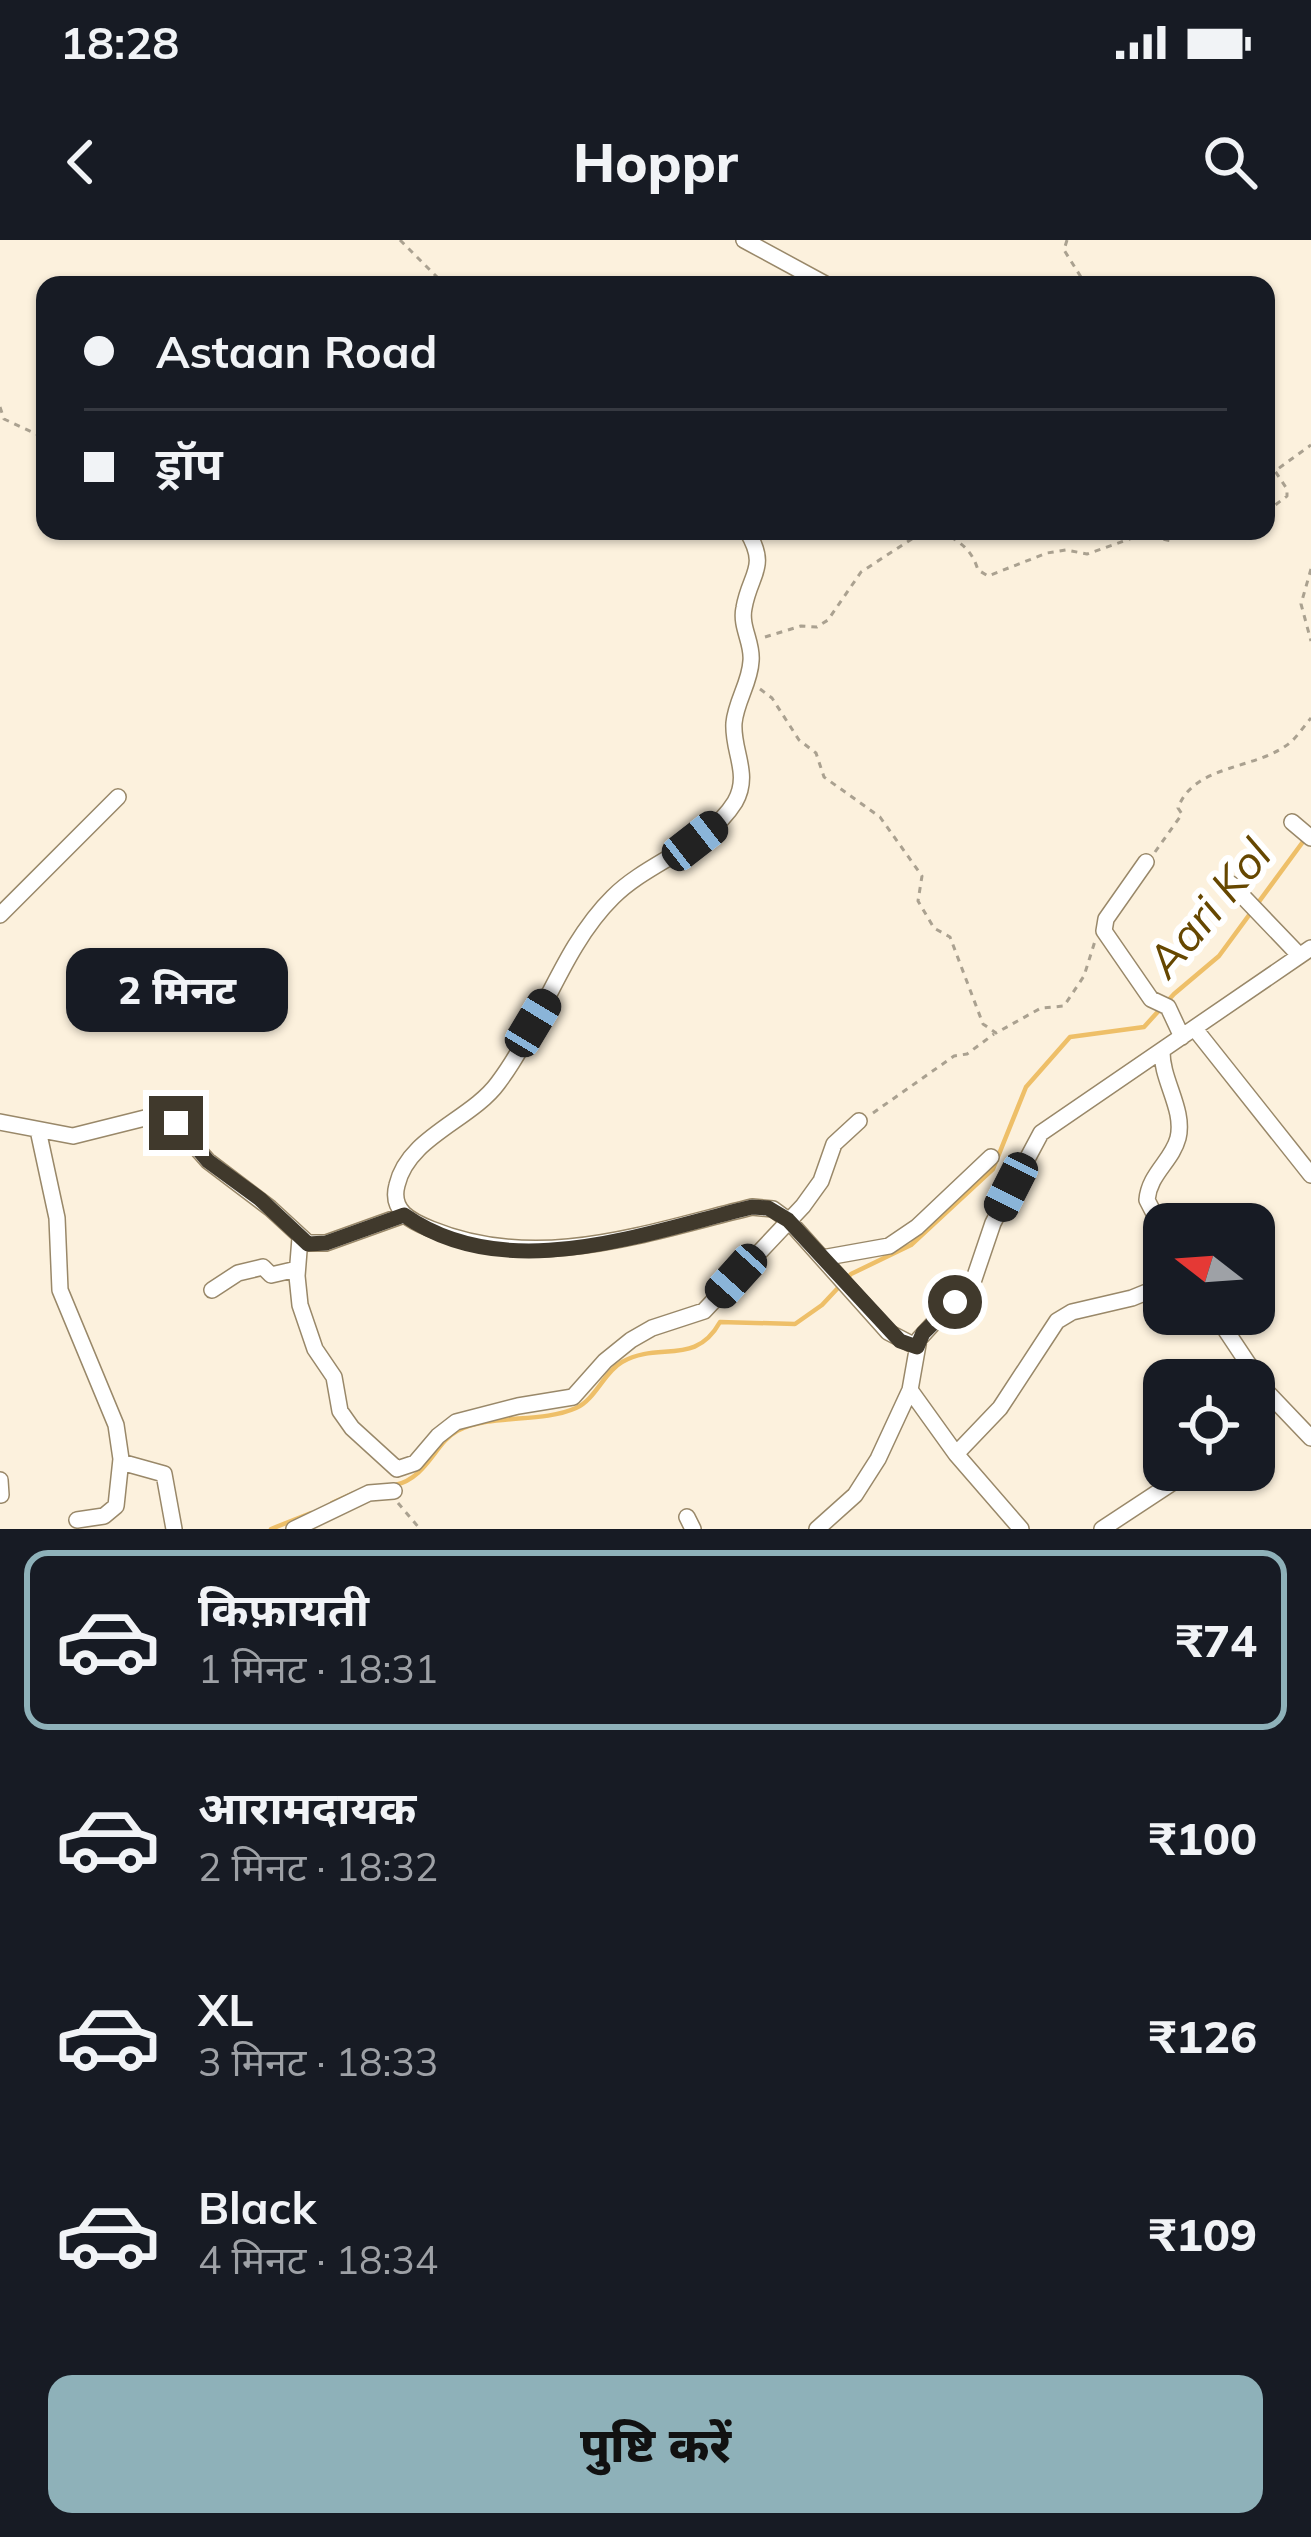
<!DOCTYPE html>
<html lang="hi">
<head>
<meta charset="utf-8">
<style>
	:root { --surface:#171b24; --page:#20242c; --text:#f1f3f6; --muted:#9ea1a6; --line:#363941; --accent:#8eb1b9 }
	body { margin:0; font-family:Mulish,"Noto Sans Devanagari",sans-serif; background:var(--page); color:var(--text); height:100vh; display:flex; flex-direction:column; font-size:45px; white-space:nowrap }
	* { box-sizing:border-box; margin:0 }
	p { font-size:39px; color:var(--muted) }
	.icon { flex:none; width:66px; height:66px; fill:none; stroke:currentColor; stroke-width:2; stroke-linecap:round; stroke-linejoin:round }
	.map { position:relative; height:1289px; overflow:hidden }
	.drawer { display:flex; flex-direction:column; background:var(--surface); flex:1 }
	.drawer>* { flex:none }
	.top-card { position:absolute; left:36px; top:36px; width:1239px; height:264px; border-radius:24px; box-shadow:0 3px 9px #0004; display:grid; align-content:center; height:264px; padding:0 48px; background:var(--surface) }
	.needle { width:78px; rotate:287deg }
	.controls { position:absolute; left:1143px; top:963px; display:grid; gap:24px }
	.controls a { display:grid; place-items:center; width:132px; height:132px; border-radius:24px; background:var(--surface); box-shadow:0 3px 9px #0004; font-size:60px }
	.end { position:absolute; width:54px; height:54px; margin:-27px; border:15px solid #40392c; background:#fff; box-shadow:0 0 0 6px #fff }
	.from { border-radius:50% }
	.bubble { position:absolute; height:84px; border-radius:24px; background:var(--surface); box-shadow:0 3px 9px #0004; font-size:39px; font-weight:800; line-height:84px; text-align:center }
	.car { position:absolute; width:36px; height:72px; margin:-36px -18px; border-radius:15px; box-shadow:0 0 9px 3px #0007; background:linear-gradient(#222 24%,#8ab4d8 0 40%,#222 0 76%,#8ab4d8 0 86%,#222 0) }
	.top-card b { display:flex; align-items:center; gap:42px; height:114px; font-size:45px }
	.top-card b+b { border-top:3px solid var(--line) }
	.top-card i { width:30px; height:30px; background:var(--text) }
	ul { padding:21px 0 0; list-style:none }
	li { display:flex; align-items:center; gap:36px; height:180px; margin:0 24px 18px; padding:0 24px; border:6px solid transparent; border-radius:24px }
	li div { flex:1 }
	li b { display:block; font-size:45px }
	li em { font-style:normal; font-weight:800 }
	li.current { border-color:var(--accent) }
	li>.icon { width:108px; height:108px; stroke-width:1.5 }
	.button { display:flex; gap:24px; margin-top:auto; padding:24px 48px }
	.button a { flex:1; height:138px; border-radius:24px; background:var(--accent); color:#111; font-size:48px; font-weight:800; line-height:138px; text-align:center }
	.status { display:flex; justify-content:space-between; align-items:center; height:84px; padding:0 60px; background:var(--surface); direction:ltr }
	.status svg { height:33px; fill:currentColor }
	header { display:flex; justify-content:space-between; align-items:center; height:156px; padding:0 48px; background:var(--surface); font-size:54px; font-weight:800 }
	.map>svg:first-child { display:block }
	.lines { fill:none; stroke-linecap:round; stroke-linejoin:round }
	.stream { stroke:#eebf68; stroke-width:4.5 }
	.minor-casing { stroke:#998869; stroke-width:18 }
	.path { stroke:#aaa190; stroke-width:3; stroke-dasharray:6 6; stroke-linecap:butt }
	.minor { stroke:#fff; stroke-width:15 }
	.route { stroke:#40392c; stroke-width:15 }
	.labels { text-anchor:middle; stroke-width:12; stroke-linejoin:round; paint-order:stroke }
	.water-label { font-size:45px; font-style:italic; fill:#664700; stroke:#fff }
</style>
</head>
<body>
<div class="status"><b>18:28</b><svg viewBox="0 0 49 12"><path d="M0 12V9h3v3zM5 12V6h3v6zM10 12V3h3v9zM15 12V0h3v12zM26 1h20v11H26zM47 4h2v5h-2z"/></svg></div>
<header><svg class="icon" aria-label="back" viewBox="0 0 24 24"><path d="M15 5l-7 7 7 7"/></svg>Hoppr<svg class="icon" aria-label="search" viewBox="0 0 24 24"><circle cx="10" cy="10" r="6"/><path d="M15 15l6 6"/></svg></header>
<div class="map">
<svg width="1311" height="1289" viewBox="0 0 1311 1289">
	<rect width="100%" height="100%" fill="#fcf1dd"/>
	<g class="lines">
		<path class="stream" d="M395,1245c32,-7 40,-42 62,-54 35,-18 83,-7 119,-23 19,-8 28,-36 46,-46 37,-21 73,5 98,-40l75,2 27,-19 29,-31 60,-29 82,-76 33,-82 44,-50 74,-10 30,-33 45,-38 86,-117
			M332,1263l22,-10
			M271,1289l40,-16"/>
		<defs>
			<path id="minor" d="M744,0l83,45
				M747,291c22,37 3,42 -3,77 -4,19 9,35 7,53 -1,22 -15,40 -17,62 -2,28 17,51 1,79 -28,45 -86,59 -122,95 -51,50 -72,129 -115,186 -27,37 -90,54 -101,102 -7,26 14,36 34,44 108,44 214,4 321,-22l21,2 15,11 100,112 29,15
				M1292,582l19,16
				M1146,622l-40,57 -2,12 47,68 17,8 14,30
				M1231,644l68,71
				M0,675l118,-118
				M1195,789l116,146
				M1162,810c-1,30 23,59 16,88 -6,23 -29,36 -31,62l17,33
				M0,882l73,14 80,-20 16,1 39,44 62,47 38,35h18l78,-28
				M38,890l19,88 3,72 56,135 5,34 -5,47 -12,10 -27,4
				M300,998l-3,38 3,29 15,44 19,28 6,34 12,17 45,41 18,-6 23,-27 18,-14 62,-16 55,-9 32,-36 26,-21 21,-12 52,-17 99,-105 18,-25 13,-37 25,-23
				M822,1018l67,-12 28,-19 74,-70
				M212,1050l26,-17 25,-6 8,8 26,-6
				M1215,1074l52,78 44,46
				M910,1150l46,64 65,75
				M956,1214l44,-46 57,-87 15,-9 60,-14 32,-13
				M121,1222l43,12 10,55
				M0,1240l1,15
				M687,1277l6,12
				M294,1289l75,-36 25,-2
				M817,1289l38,-34 23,-36 32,-69 9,-51 55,-60 19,-56 48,-90 270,-185
				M1102,1289l79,-52 4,-7"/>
		</defs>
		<use href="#minor" class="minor-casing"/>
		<path class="path" d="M400,0l45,45
			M1067,0l-3,10 22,35
			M0,167l4,12 41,19
			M1266,272l21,-16v-7l-12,-18 36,-26
			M712,291h14
			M940,291c20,11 31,17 38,39l10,6 59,-23 19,-3 21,4 54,-19 31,6 12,-10
			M1311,329l-10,35 10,37
			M765,397l36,-11 16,1 11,-7 33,-48 60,-39 11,-2
			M760,449l12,9 27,42 17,13 8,24 56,40 42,59 -4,25 16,27 16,9 33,87 13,9 45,-25 23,-2 20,-30 11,-35
			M1155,612l27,-38 -4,-6c16,-45 82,-38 114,-67 7,-7 13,-16 19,-23
			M873,873l81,-57 13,-2 27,-20
			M398,1263l22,26"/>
		<use href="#minor" class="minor"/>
	</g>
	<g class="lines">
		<path class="route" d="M176,883l32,38 52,38 48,45 18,-1 78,-28c102,72 240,18 348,-8l16,1 20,12 112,121 17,6 6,-14 32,-31"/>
	</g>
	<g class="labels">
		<g class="water-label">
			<text transform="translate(1209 668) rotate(-50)" y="16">Aari Kol</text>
		</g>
	</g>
</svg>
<div class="controls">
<a><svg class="needle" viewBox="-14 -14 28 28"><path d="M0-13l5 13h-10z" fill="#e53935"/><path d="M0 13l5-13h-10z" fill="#9ea1a6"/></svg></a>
<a><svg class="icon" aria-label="locate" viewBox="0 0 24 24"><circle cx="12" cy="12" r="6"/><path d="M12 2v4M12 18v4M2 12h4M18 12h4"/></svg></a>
</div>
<i class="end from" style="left:955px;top:1062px"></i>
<i class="end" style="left:176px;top:883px"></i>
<div class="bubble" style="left:66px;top:708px;width:222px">2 मिनट</div>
<i class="car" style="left:695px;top:601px;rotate:52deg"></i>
<i class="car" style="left:533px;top:783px;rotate:31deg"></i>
<i class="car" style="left:1011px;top:947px;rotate:207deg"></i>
<i class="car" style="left:736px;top:1036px;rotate:222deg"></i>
<div class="top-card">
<b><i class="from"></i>Astaan Road</b>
<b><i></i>ड्रॉप</b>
</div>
</div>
<section class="drawer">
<ul>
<li class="current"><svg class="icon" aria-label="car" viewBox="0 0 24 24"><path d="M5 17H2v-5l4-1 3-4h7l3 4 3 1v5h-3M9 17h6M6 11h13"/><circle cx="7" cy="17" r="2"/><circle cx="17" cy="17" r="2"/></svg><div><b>किफ़ायती</b><p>1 मिनट · 18:31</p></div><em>₹74</em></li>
<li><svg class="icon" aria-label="car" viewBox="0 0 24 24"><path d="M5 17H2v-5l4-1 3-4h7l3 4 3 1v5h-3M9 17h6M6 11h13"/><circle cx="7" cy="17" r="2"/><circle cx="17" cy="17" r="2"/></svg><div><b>आरामदायक</b><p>2 मिनट · 18:32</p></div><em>₹100</em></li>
<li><svg class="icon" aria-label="car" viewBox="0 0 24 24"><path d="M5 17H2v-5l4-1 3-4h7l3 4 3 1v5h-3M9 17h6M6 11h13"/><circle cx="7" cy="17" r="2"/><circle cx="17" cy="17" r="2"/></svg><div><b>XL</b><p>3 मिनट · 18:33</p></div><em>₹126</em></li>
<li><svg class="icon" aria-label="car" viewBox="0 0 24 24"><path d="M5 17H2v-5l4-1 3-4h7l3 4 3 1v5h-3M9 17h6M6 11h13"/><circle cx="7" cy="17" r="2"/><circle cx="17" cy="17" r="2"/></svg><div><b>Black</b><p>4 मिनट · 18:34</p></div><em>₹109</em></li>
</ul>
<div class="button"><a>पुष्टि करें</a></div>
</section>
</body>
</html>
